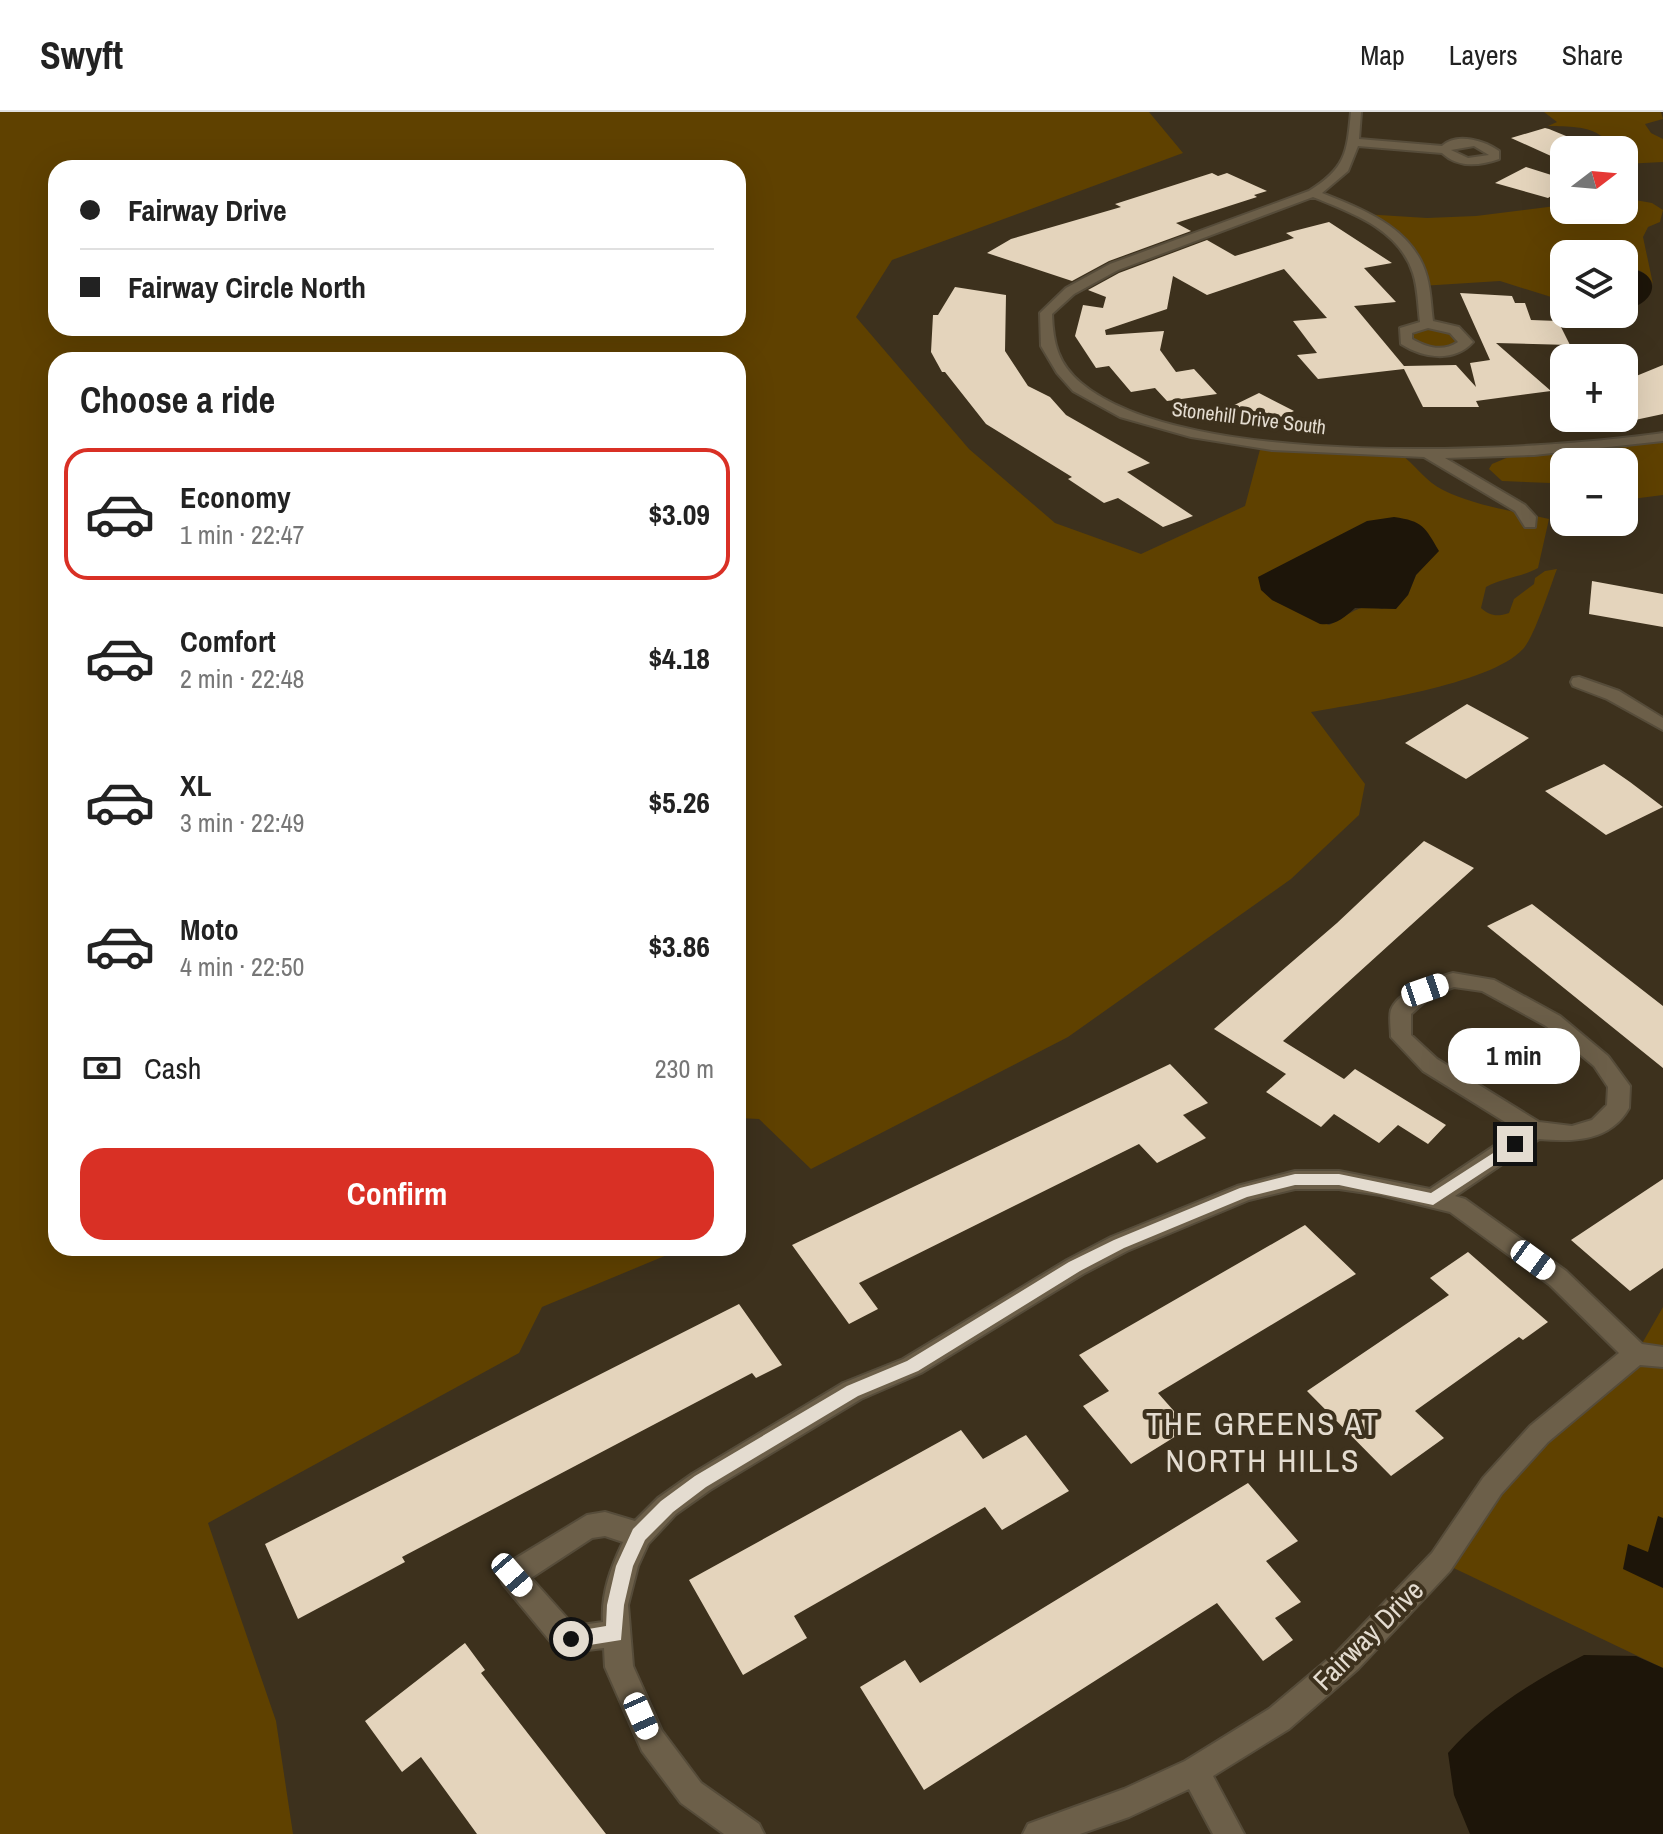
<!DOCTYPE html>
<html lang="en">
<head>
<meta charset="utf-8">
<style>
	:root { --surface:#fff; --page:#f6f6f6; --text:#222; --muted:#767676; --line:#e0e0e0; --accent:#d93025 }
	body { margin:0; font-family:"Archivo Narrow",sans-serif; background:var(--page); color:var(--text); height:100vh; display:flex; flex-direction:column; font-size:30px; white-space:nowrap }
	* { box-sizing:border-box; margin:0 }
	p { font-size:26px; color:var(--muted) }
	.icon { flex:none; width:44px; height:44px; fill:none; stroke:currentColor; stroke-width:2; stroke-linecap:round; stroke-linejoin:round }
	.map { position:relative; flex:1; overflow:hidden }
	.side { position:absolute; left:48px; top:240px; width:698px; height:904px; display:flex; flex-direction:column; background:var(--surface); border-radius:24px; box-shadow:0 8px 32px #0002 }
	.side>* { flex:none }
	.guide { position:absolute; left:48px; top:48px; width:698px; height:176px; border-radius:24px; box-shadow:0 8px 32px #0002; display:grid; align-content:center; height:176px; padding:0 32px; background:var(--surface) }
	.needle { width:52px; rotate:74deg }
	.buttons { position:absolute; left:1550px; top:24px; display:grid; gap:16px }
	.buttons a { display:grid; place-items:center; width:88px; height:88px; border-radius:16px; background:var(--surface); box-shadow:0 8px 32px #0002; font-size:40px }
	.end { position:absolute; width:36px; height:36px; margin:-18px; border:10px solid #e4dcd0; background:#111; box-shadow:0 0 0 4px #111 }
	.from { border-radius:50% }
	.bubble { position:absolute; height:56px; border-radius:24px; background:var(--surface); box-shadow:0 8px 32px #0002; font-size:26px; font-weight:700; line-height:56px; text-align:center }
	.car { position:absolute; width:24px; height:48px; margin:-24px -12px; border-radius:10px; box-shadow:0 0 6px 2px #0007; background:linear-gradient(#fff 24%,#345 0 40%,#fff 0 76%,#345 0 86%,#fff 0) }
	.guide b { display:flex; align-items:center; gap:28px; height:76px; font-size:30px }
	.guide b+b { border-top:2px solid var(--line) }
	.guide i { width:20px; height:20px; background:var(--text) }
	ul { padding:0; list-style:none }
	li { display:flex; align-items:center; gap:24px; height:132px; margin:0 16px 12px; padding:0 16px; border:4px solid transparent; border-radius:24px }
	li div { flex:1 }
	li b { display:block; font-size:30px }
	li em { font-style:normal; font-weight:700 }
	li.on { border-color:var(--accent) }
	li>.icon { width:72px; height:72px; stroke-width:1.5 }
	h2 { padding:0 32px; font-size:36px; line-height:96px }
	.pay { display:flex; align-items:center; gap:20px; height:88px; padding:0 32px; font-size:30px }
	.pay p { margin-inline-start:auto }
	.cta { display:flex; gap:16px; margin-top:auto; padding:16px 32px }
	.cta a { flex:1; height:92px; border-radius:24px; background:var(--accent); color:#fff; font-size:32px; font-weight:700; line-height:92px; text-align:center }
	header { display:flex; align-items:center; gap:48px; box-sizing:border-box; height:112px; padding:0 40px; background:var(--surface); border-bottom:2px solid var(--line) }
	header strong { font-size:38px }
	nav { display:flex; gap:44px; margin-inline-start:auto; font-size:28px }
	.map>svg:first-child { display:block }
	.green { fill:#5f4100; fill-rule:evenodd }
	.water { fill:#1d1509 }
	.building { fill:#e4d4bc }
	.lines { fill:none; stroke-linecap:round; stroke-linejoin:round }
	.minor-casing { stroke:#564c3a; stroke-width:4 }
	.minor { fill:#6c5f49; fill-rule:evenodd }
	.route { fill:#e4dcd0 }
	.labels { text-anchor:middle; stroke-width:8; stroke-linejoin:round; paint-order:stroke }
	.far-street-label { font-size:20px; fill:#e4dcd0; stroke:#3d311d }
	.near-street-label { font-size:28px; fill:#e4dcd0; stroke:#3d311d }
	.near-neighbourhood-label { font-size:32px; letter-spacing:2px; fill:#e4dcd0; stroke:#3d311d }
</style>
</head>
<body>
<header>
<strong>Swyft</strong>
<nav><a>Map</a><a>Layers</a><a>Share</a></nav>
</header>
<div class="map">
<svg width="1663" height="1722" viewBox="0 0 1663 1722">
	<rect width="100%" height="100%" fill="#3d311d"/>
	<path class="green" d="M0,0h1149l34,41 -291,107 -36,57 113,132 86,74 86,31 104,-48 17,-64 137,11c16,11 27,29 44,37 32,16 71,21 106,29l-11,49c-16,9 -35,10 -52,19l-5,21c9,8 16,9 28,5l5,-14 20,-15 1,-6 10,-7 12,-2c-7,18 -23,69 -34,80 -33,36 -162,54 -212,63l54,72 -6,31 -68,64 -223,158 -257,132 -52,-50 -21,-1v-758h-682v888l623,2 -137,57 -23,46 -311,170 68,198 17,113h-293zM56,56h682v160h-682zM1438,439l-22,24 -8,20 -26,14c-25,-7 -32,7 -53,16l-57,-25z
		M1544,0h117l2,7 -18,5 6,9 12,6v23l-39,2v-14h-30l8,-6 1,-7c-17,-12 -34,-10 -55,-11l9,-4z
		M1624,86l28,5 11,7 -3,12 -12,5 -5,10 10,47c-6,-12 -15,-16 -29,-16v-14h-60v47l-64,-20 -79,5 -11,-34 -47,-38 64,4 49,-2 88,-11v5h60z
		M1417,213l43,8 -1,16h-38l-16,-18z
		M1663,325v58l-39,5v-38h-60v33l-13,-12 -49,-2 -13,-12 3,-5 19,-8z
		M1663,1195v361l-222,-106 51,-76 144,-132z"/>
	<path class="water" d="M1624,156c39,2 36,35 0,42z
		M1394,405c29,4 31,10 45,34l-23,24 -8,20 -12,14 -41,-1c-11,10 -20,18 -35,16l-48,-24 -11,-10 -3,-13 109,-56z
		M1658,1404l5,2v70l-40,-19 5,-25 20,8z
		M1584,1543l52,1 27,12v166h-193l-16,-39 -6,-42c37,-42 85,-72 136,-98z"/>
	<path class="building" d="M1545,16l4,1 39,16 -37,11 -40,-18z
		M1526,55l38,12v9l-16,10 -53,-15z
		M1212,61l6,3 9,-3 40,18 -13,4 3,2 -81,26 15,8 -82,30 -37,20 -85,-28 24,-14 110,-32 -6,-3z
		M1329,110l63,41 -28,5 32,34 -42,4 50,60 52,-1 20,22 -6,-24 20,-3 -30,-67 52,3 3,7h10l6,17 27,1 12,24 -74,-2 55,48 -75,10 3,6h-56l-19,-38 -86,10 -21,-24 20,-2 -24,-32 34,-3 -43,-49 -77,26 -34,-19 -6,33 -62,21 1,5 58,-4 -4,19 16,22 18,-3 23,25 -50,7 -12,-13 -24,4 -22,-26 -13,2 -21,-32 8,-31 20,3 3,-11 -18,-7 31,-17 88,-33 28,16 59,-18 -8,-5z
		M955,175l51,8 -1,56 23,35 22,11 16,18 84,48 -23,9 66,44 -30,11 -45,-29 -14,5 -36,-24 4,-2 -86,-53 -41,-52h-3l-11,-20 2,-37h5z
		M1663,253v49l-28,6 -11,-9v-30z
		M1259,281l35,18 -35,16 -35,-17z
		M1592,469l71,13v33l-74,-13z
		M1467,592l62,34 -63,41 -61,-36z
		M1604,652l26,18 33,25 -57,28 -61,-44z
		M1424,729l50,27 -191,173 61,38 11,-10 91,56 -18,19 -30,-19 -19,18 -45,-29 -13,13 -55,-35 20,-18 -72,-45 123,-106z
		M1532,792l131,102v62l-176,-142z
		M1170,952l38,39 -25,12 23,23 -49,25 -18,-19 -280,139 19,26 -29,15 -57,-79z
		M1663,1067v89l-33,23 -59,-51z
		M1305,1113l51,49 -198,119 31,35 -58,36 -48,-58 26,-15 -30,-36z
		M1468,1140l80,70 -25,18 -4,-3 -104,74 29,27 -53,38 -84,-85 142,-96 -19,-17z
		M739,1192l43,61 -26,13 -4,-5 -350,184 3,5 -107,57 -33,-75z
		M961,1318l22,29 43,-24 43,56 -67,39 -17,-23 -191,109 13,22 -64,37 -54,-95z
		M1248,1371l50,58 -32,20 35,41 -26,16 18,22 -30,21 -46,-58 -293,187 -64,-103 45,-27 15,23z
		M465,1531l20,27 -4,3 125,161h-129l-56,-77 -19,15 -37,-51z"/>
	<g class="lines">
		<defs>
			<path id="minor" d="M1351,0h10l-2,27 83,7c15,-14 43,-5 57,5v8c-20,7 -41,9 -57,-6l-84,-7 -10,25 -26,22c42,17 92,35 105,84 4,15 4,30 6,44l26,6 14,15c-19,21 -50,16 -72,2l-1,-16 20,-6c-2,-16 -2,-34 -7,-49 -14,-44 -61,-60 -100,-76l-195,73 -44,24 -22,20c1,29 6,50 29,69 104,88 451,69 582,50v8l-129,14 -89,3 80,47 11,12 -1,10h-10l-10,-16 -91,-54 -152,-7 -81,-13 -71,-20 -47,-26 -16,-18 -16,-27 -1,-33 26,-25 44,-24 199,-73c37,-23 38,-38 42,-79zM1474,34l15,9 -21,3 -17,-8zM1428,216l22,5 8,9c-15,10 -30,6 -46,-3v-6z
				M1579,565l40,14 44,27v12l-56,-31 -34,-13 -2,-4 2,-4z
				M1453,861l41,7 66,36 48,40 22,30 -1,22c-19,34 -57,34 -90,31l-84,57 10,3 101,72 76,73 21,3v20l-23,-2 -92,77 -47,52 -51,77 -92,98 -69,60 -76,47 31,58h-31l-24,-45 -60,28 -49,17h-57l5,-10 96,-35 61,-28 84,-52 69,-58 94,-98 51,-75 47,-52 89,-73 -69,-68 -100,-73 -70,-17 -41,-6h-44l-46,11 -122,51 -44,23 -162,99 -60,26 -151,91 -34,24 -28,30 -10,22 -10,39 5,61 29,65 39,52 58,41 5,10h-40l-43,-31 -39,-52 -37,-84 -1,-19 -33,4 -20,-10 -48,-58 -4,-9 4,-9 84,-51 18,-3 30,9 23,-23 34,-24 151,-91 60,-24 164,-99 44,-23 126,-51 58,-15h44l91,18 88,-59 -95,-59 -32,-34c0,-8 -2,-20 0,-27 7,-19 44,-32 62,-37zM1454,875l28,4 64,35 48,40 14,21 -1,18 -15,15 -20,6 -33,-4 -102,-63 -26,-24v-21l21,-19zM605,1424l18,6c-12,25 -22,52 -20,80l-29,4 -43,-48 61,-40z"/>
		</defs>
		<use href="#minor" class="minor-casing"/>
		<use href="#minor" class="minor"/>
	</g>
	<path class="route" d="M1515,1027l7,5 -2,4 -87,57 -94,-20h-44l-48,12 -123,51 -44,23 -162,100 -60,25 -152,91 -33,25 -28,28 -12,26 -9,39 -3,35 -50,8 -6,-3 -3,-6 3,-6 41,-7 1,-21 9,-39 17,-37 28,-28 34,-25 152,-90 60,-25 162,-99 45,-22 126,-52 55,-14h44l92,19z"/>
	<g class="labels">
		<g class="far-street-label">
			<text transform="translate(1249 306) rotate(7)" y="7">Stonehill Drive South</text>
		</g>
		<g class="near-street-label">
			<text transform="translate(1368 1523) rotate(-45)" y="10">Fairway Drive</text>
		</g>
		<g class="near-neighbourhood-label">
			<text x="1263" y="1323">THE GREENS AT<tspan x="1263" dy="37">NORTH HILLS</tspan></text>
		</g>
	</g>
</svg>
<div class="buttons">
<a><svg class="needle" viewBox="-14 -14 28 28"><path d="M0-13l5 13h-10z" fill="#e53935"/><path d="M0 13l5-13h-10z" fill="#767676"/></svg></a>
<a><svg class="icon" aria-label="layers" viewBox="0 0 24 24"><path d="M12 4l9 5-9 5-9-5zM3 14l9 5 9-5"/></svg></a>
<a>+</a>
<a>−</a>
</div>
<i class="end from" style="left:571px;top:1527px"></i>
<i class="end" style="left:1515px;top:1032px"></i>
<div class="bubble" style="left:1448px;top:916px;width:132px">1 min</div>
<i class="car" style="left:1425px;top:878px;rotate:71deg"></i>
<i class="car" style="left:1533px;top:1148px;rotate:126deg"></i>
<i class="car" style="left:512px;top:1463px;rotate:139deg"></i>
<i class="car" style="left:641px;top:1604px;rotate:156deg"></i>
<div class="guide">
<b><i class="from"></i>Fairway Drive</b>
<b><i></i>Fairway Circle North</b>
</div>
<section class="side">
<h2>Choose a ride</h2>
<ul>
<li class="on"><svg class="icon" aria-label="car" viewBox="0 0 24 24"><path d="M5 17H2v-5l4-1 3-4h7l3 4 3 1v5h-3M9 17h6M6 11h13"/><circle cx="7" cy="17" r="2"/><circle cx="17" cy="17" r="2"/></svg><div><b>Economy</b><p>1 min · 22:47</p></div><em>$3.09</em></li>
<li><svg class="icon" aria-label="car" viewBox="0 0 24 24"><path d="M5 17H2v-5l4-1 3-4h7l3 4 3 1v5h-3M9 17h6M6 11h13"/><circle cx="7" cy="17" r="2"/><circle cx="17" cy="17" r="2"/></svg><div><b>Comfort</b><p>2 min · 22:48</p></div><em>$4.18</em></li>
<li><svg class="icon" aria-label="car" viewBox="0 0 24 24"><path d="M5 17H2v-5l4-1 3-4h7l3 4 3 1v5h-3M9 17h6M6 11h13"/><circle cx="7" cy="17" r="2"/><circle cx="17" cy="17" r="2"/></svg><div><b>XL</b><p>3 min · 22:49</p></div><em>$5.26</em></li>
<li><svg class="icon" aria-label="car" viewBox="0 0 24 24"><path d="M5 17H2v-5l4-1 3-4h7l3 4 3 1v5h-3M9 17h6M6 11h13"/><circle cx="7" cy="17" r="2"/><circle cx="17" cy="17" r="2"/></svg><div><b>Moto</b><p>4 min · 22:50</p></div><em>$3.86</em></li>
</ul>
<div class="pay"><svg class="icon" aria-label="cash" viewBox="0 0 24 24"><path d="M3 7h18v10H3z"/><circle cx="12" cy="12" r="2"/></svg>Cash<p>230 m</p></div>
<div class="cta"><a>Confirm</a></div>
</section>
</div>
</body>
</html>
